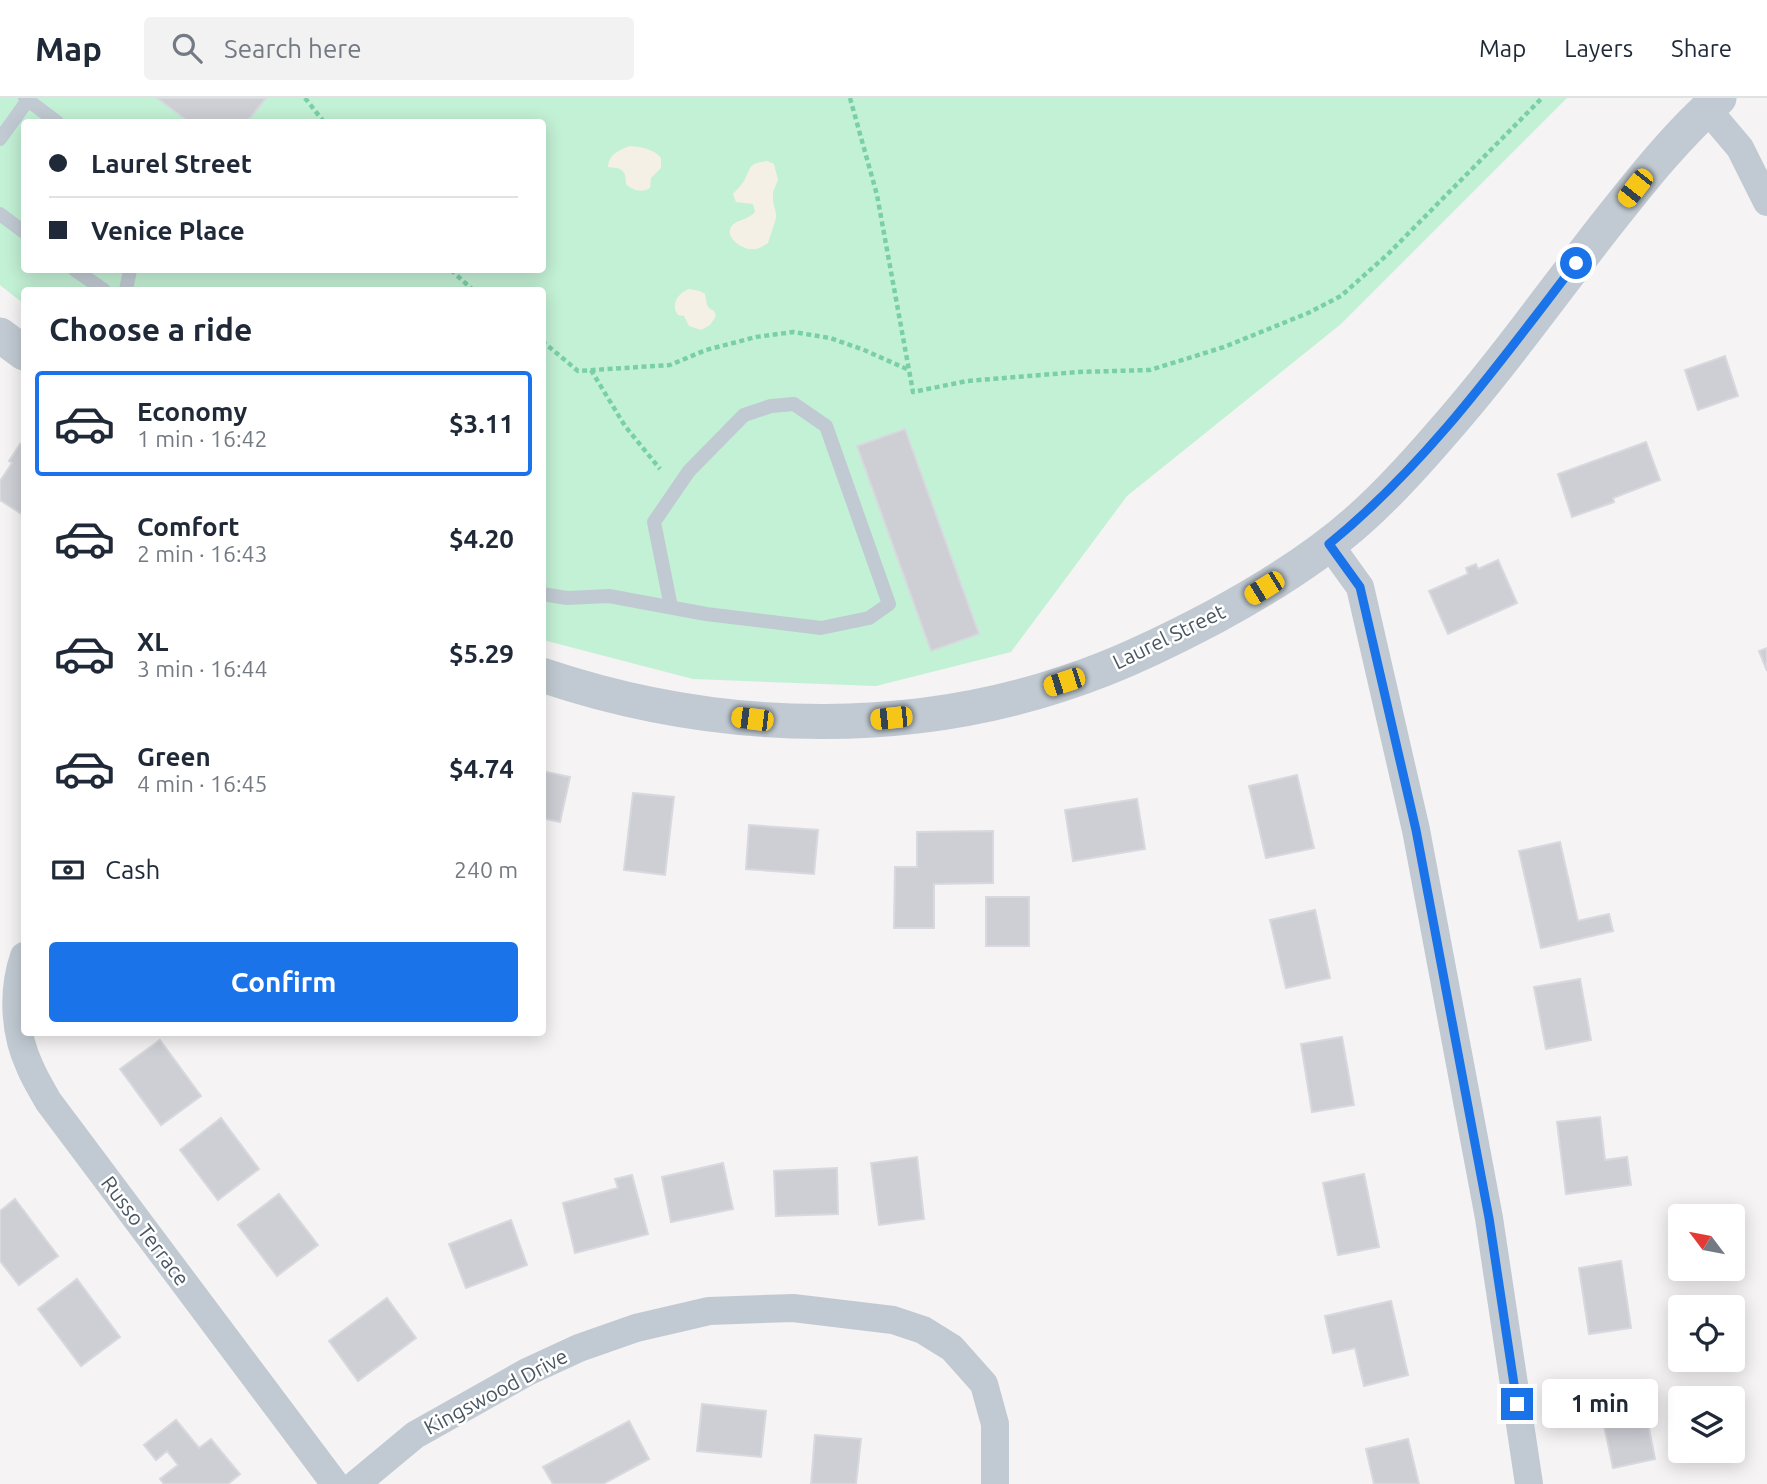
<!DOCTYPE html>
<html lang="en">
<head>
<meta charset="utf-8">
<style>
	:root { --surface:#fff; --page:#f2f2f3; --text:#1f2937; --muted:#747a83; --line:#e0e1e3; --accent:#1a73e8 }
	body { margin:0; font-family:Ubuntu,sans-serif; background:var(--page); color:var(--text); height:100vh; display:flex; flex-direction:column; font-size:26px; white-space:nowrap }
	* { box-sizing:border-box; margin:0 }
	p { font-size:23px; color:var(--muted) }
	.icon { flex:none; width:38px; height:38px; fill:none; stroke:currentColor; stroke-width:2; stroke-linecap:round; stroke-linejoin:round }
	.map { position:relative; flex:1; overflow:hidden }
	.sheet { position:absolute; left:21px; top:189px; width:525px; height:749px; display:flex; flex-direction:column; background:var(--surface); border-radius:7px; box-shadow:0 4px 18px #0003 }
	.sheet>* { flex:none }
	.hud { position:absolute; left:21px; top:21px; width:525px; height:154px; border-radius:7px; box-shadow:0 4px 18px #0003; display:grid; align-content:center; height:154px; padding:0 28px; background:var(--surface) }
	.needle { width:46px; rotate:302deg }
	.fabs { position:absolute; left:1668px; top:1106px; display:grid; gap:14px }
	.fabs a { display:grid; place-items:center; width:77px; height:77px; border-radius:7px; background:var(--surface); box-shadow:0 4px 18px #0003; font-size:35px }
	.end { position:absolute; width:32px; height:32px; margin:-16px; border:9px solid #1a73e8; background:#fff; box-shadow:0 0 0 4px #fff }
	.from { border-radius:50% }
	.bubble { position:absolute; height:49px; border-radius:7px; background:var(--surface); box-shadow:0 4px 18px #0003; font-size:23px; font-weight:600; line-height:49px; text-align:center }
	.car { position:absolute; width:21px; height:42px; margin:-21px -10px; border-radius:9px; box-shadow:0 0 5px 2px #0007; background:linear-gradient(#f5c518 24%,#345 0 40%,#f5c518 0 76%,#345 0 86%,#f5c518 0) }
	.hud b { display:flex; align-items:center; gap:24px; height:66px; font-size:26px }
	.hud b+b { border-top:2px solid var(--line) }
	.hud i { width:18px; height:18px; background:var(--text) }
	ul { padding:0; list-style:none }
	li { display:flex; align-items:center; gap:21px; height:105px; margin:0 14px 10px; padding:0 14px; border:4px solid transparent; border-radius:7px }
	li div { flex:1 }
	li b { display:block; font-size:26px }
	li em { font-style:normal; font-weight:600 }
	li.selected { border-color:var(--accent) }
	li>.icon { width:63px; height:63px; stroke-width:1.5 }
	h2 { padding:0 28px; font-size:32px; line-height:84px }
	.pay { display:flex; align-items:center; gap:18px; height:77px; padding:0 28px; font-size:26px }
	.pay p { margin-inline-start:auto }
	.cta { display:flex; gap:14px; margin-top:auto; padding:14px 28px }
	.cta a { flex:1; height:80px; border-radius:7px; background:var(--accent); color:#fff; font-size:28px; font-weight:600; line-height:80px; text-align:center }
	header { display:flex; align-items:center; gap:42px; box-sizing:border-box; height:98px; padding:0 35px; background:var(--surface); border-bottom:2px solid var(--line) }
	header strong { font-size:33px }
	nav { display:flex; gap:38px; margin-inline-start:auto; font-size:24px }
	.search { width:490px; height:63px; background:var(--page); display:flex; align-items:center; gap:18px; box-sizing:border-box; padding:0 24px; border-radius:7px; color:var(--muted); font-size:26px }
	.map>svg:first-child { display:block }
	.green { fill:#c3f1d5; fill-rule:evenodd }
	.sand { fill:#f5f0e5 }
	.building { fill:#cdcfd5; stroke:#d7d9de; stroke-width:2 }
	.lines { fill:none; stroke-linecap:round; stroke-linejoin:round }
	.path { stroke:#7ad0a6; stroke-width:4.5; stroke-dasharray:5 3.5; stroke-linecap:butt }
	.service { stroke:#c1cad2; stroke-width:14 }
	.minor { stroke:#c1cad2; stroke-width:28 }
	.tertiary { stroke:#c1cad2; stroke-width:35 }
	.route { stroke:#1a73e8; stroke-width:9 }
	.labels { text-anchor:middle; stroke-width:5; stroke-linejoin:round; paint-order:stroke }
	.street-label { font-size:21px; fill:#4a5661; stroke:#fff }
</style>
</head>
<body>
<header>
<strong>Map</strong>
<div class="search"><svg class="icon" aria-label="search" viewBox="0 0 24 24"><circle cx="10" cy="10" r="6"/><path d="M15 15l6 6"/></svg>Search here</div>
<nav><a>Map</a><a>Layers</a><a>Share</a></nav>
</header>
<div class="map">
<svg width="1767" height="1386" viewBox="0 0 1767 1386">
	<rect width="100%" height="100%" fill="#f5f3f3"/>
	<path class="green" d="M0,0h1567l-226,226 -214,172 -116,156 -135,34 -183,-7 -150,-39 -1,-350h-518v14l-24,-19zM24,24h518v148h-518z"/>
	<path class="sand" d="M630,48c11,1 24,3 31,12v10l-10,10 -1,10c-8,5 -17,3 -24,-4 0,-15 -5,-16 -18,-17 1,-13 11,-17 22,-21z
		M767,63l7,3 4,16 -5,12v9l3,13v4l-8,25c-5,3 -11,7 -17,6 -9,0 -26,-11 -20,-22 4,-7 17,-7 24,-15l-2,-8 -17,-2 -3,-8c4,-5 9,-9 12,-15 7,-14 4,-15 22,-18z
		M689,191l11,2 5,3c2,8 0,13 9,17l2,5 -6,9 -9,5 -12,-4 -5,-10 -6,-1c-8,-10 0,-22 11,-26z"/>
	<path class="building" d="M157,0h109l-19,24h-58z
		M1725,258l13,40 -40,14 -13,-40z
		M905,331l74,205 -48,17 -74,-205z
		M1646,344l14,38 -47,18 1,4 -42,15 -14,-43z
		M20,346l4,2 -1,69 -23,-15v-19l12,-18 -3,-2z
		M1498,462l19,43 -69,31 -19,-43 39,-17 -2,-6 10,-4 2,5z
		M1767,550v23l-8,-20z
		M542,673l28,6 -10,45 -18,-4z
		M1297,677l17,73 -48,10 -17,-72z
		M633,695l41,4 -9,78 -41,-5z
		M1137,701l8,50 -72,12 -8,-51z
		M749,727l69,5 -4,44 -68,-5z
		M993,733v52l-59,1v44h-40l1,-61h22v-35z
		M1560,744l18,79 31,-7 4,17 -72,17 -22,-97z
		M986,799h43v49h-43z
		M1315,812l15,68 -44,10 -16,-68z
		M1580,881l11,61 -45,9 -12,-62z
		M1342,939l12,68 -42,7 -11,-68z
		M160,942l41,56 -40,29 -41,-56z
		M1600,1019l5,43 22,-3 4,28 -65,9 -9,-72z
		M221,1020l38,51 -41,31 -38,-50z
		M917,1059l7,62 -45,6 -8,-62z
		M723,1065l10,46 -62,13 -9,-45z
		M837,1070l1,46 -62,2 -2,-45z
		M1364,1076l15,73 -41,8 -15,-72z
		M632,1077l16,59 -73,19 -12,-50 55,-15 -3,-9z
		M279,1096l39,51 -41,31 -39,-51z
		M15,1101l43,57 -39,29 -19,-24v-50z
		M511,1122l16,45 -61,23 -17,-44z
		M1621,1163l10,67 -42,6 -10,-66z
		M77,1181l43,58 -39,29 -43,-57z
		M387,1200l29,40 -58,43 -29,-40z
		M1391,1203l17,74 -44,11 -9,-38 -22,5 -8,-37z
		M1641,1290l14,71 -42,9 -15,-71z
		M702,1306l64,7 -5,46 -64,-6z
		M176,1322l23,28 12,-9 29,35 -12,10h-64l-4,-5 18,-14 -11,-14 -11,9 -12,-15z
		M629,1323l20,38 -46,25h-50l-10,-17z
		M815,1337l46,4 -5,45h-45z
		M1408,1341l11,45h-45l-8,-35z"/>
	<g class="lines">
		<path class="path" d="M305,0l19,24
			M850,0l27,97 36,197 54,-11 111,-9 72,-2 74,-23 84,-34 33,-17 47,-42 154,-156
			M451,172l22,20
			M542,243l36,30 92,-6 36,-15 50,-13 37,-5 37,6 34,12 45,20
			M591,272l34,56 35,43"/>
		<path class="service" d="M25,0l32,24
			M0,41l28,-39
			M0,116l24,18
			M75,172l29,20
			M126,192l4,-20
			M542,496l25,4 42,-2 97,18 115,14 48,-10 20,-14 -63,-178 -32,-22 -23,2 -27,9 -55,56 -35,51 17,85"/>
		<path class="minor" d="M1707,11l33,39 27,54
			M1329,446l31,43 56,243 73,388 40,266
			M24,858c-12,35 -10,77 6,111 5,12 12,23 18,34l287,383
			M356,1386l59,-49 112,-63 52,-24 57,-20 73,-17 84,-3 100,12 30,10 29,18 32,36 11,40v60"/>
		<path class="tertiary" d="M0,237l24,18
			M542,577c181,61 383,65 562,-6 38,-15 74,-33 110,-52 52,-28 104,-60 148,-100 28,-25 54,-54 79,-83 60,-68 112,-142 168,-213 34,-43 69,-87 110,-123"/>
	</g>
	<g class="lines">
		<path class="route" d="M1517,1306l-28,-186 -73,-388 -56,-243 -31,-43c98,-80 171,-182 247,-281"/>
	</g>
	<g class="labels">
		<g class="street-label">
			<text transform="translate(1169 539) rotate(-26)" y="7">Laurel Street</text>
			<text transform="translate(145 1133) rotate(53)" y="7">Russo Terrace</text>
			<text transform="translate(496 1294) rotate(-28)" y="7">Kingswood Drive</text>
		</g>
	</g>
</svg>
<div class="fabs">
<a><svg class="needle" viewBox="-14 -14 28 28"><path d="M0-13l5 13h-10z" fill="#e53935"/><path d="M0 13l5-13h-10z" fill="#747a83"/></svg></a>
<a><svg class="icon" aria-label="locate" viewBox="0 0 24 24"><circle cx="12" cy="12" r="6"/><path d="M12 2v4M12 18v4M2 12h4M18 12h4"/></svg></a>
<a><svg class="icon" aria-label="layers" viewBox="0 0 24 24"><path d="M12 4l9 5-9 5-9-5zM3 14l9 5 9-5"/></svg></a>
</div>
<i class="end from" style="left:1576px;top:165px"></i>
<i class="end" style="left:1517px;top:1306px"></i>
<div class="bubble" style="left:1542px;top:1281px;width:116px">1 min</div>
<i class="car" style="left:1635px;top:90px;rotate:218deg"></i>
<i class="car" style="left:1264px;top:490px;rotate:238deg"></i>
<i class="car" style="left:1064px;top:584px;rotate:252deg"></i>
<i class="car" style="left:891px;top:620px;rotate:264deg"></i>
<i class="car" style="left:752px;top:621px;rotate:277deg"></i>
<div class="hud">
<b><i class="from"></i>Laurel Street</b>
<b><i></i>Venice Place</b>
</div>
<section class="sheet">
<h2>Choose a ride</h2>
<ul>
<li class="selected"><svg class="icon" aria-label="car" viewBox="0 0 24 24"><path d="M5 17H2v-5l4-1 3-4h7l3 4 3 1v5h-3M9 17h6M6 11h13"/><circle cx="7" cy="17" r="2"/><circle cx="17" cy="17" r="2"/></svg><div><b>Economy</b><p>1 min · 16:42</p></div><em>$3.11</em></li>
<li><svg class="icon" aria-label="car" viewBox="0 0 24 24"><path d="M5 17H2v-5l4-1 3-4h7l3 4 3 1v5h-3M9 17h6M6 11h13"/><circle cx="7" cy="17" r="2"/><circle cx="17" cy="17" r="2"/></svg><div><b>Comfort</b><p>2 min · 16:43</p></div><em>$4.20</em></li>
<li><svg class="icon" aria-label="car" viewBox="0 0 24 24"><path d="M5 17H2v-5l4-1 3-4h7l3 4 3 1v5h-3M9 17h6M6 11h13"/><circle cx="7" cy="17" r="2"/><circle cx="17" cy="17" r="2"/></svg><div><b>XL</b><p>3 min · 16:44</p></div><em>$5.29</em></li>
<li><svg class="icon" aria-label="car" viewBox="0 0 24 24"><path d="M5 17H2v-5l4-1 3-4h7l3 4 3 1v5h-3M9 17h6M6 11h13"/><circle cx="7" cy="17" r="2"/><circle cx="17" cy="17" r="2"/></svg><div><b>Green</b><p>4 min · 16:45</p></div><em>$4.74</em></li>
</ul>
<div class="pay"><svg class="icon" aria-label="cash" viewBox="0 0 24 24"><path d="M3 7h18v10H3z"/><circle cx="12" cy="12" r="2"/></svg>Cash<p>240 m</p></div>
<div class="cta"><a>Confirm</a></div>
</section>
</div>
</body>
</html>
